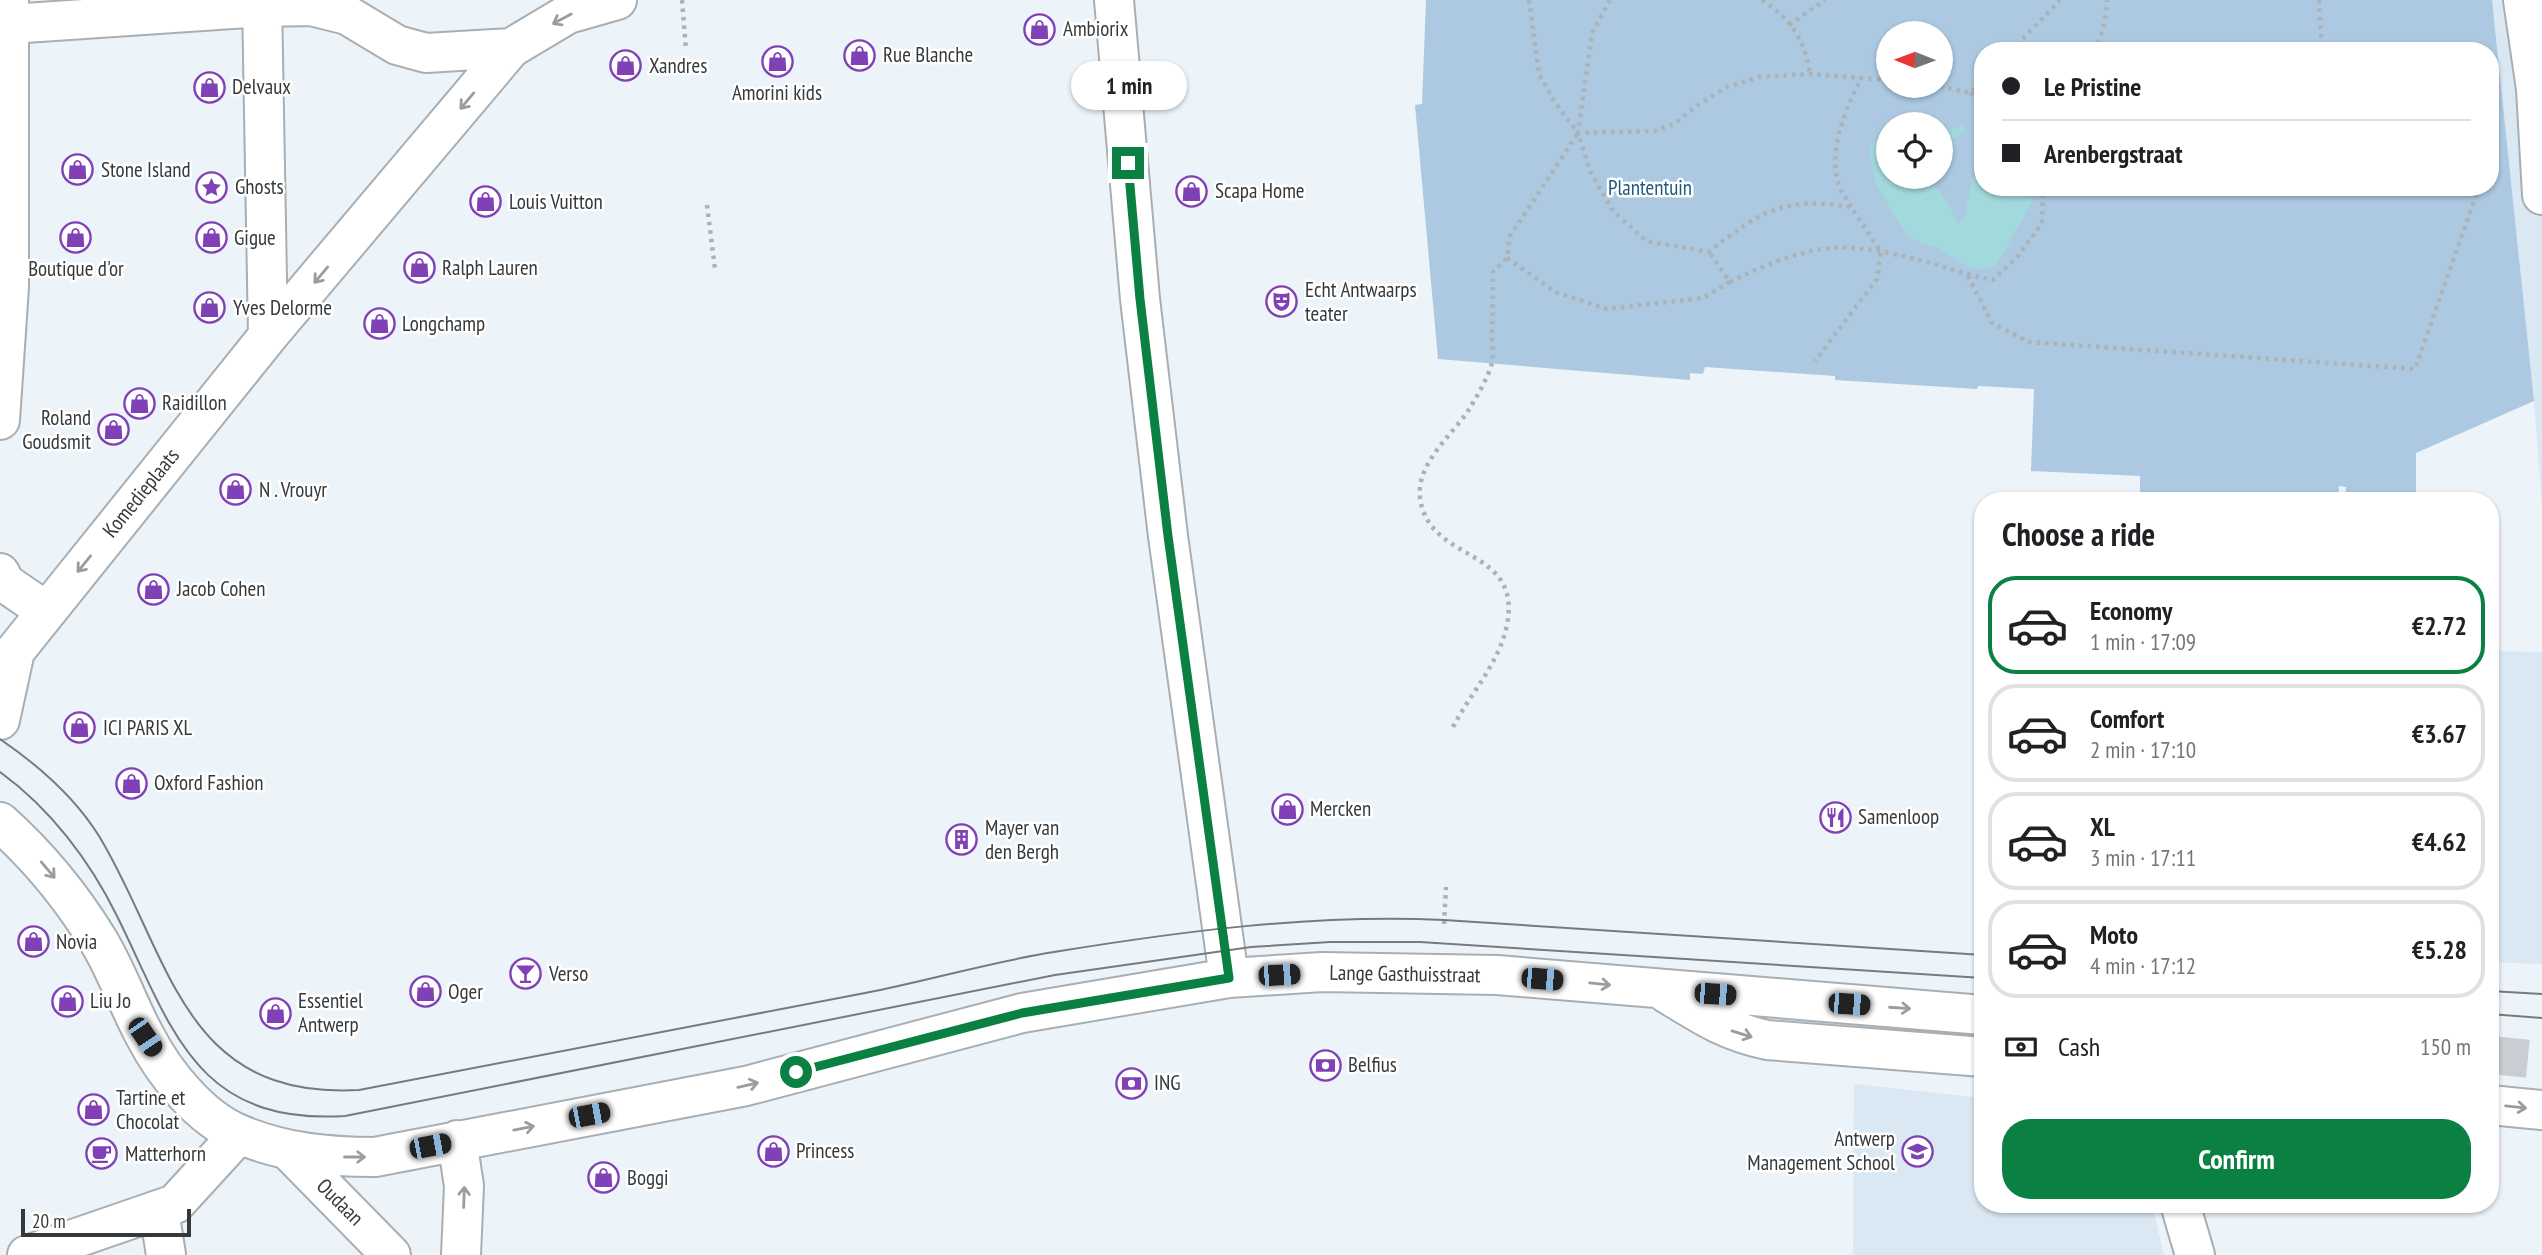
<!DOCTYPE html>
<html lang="en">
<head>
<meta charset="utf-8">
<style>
	:root { --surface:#fff; --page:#f2f2f2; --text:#202124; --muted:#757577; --line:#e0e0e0; --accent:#0b8043 }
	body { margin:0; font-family:"PT Sans Narrow",sans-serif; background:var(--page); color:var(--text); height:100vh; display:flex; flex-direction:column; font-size:26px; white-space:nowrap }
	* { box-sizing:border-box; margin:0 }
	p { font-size:23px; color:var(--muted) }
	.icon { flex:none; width:38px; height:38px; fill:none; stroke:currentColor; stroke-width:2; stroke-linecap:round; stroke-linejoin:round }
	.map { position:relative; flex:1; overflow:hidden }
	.drawer { position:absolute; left:1974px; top:492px; width:525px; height:721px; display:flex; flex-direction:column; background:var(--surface); border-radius:28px; box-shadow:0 2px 5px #0004 }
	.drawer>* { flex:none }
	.top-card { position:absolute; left:1974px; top:42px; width:525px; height:154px; border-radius:28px; box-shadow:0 2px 5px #0004; display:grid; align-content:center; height:154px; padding:0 28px; background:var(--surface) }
	.needle { width:46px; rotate:271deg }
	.controls { position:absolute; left:1876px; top:21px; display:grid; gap:14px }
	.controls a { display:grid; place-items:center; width:77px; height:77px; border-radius:50%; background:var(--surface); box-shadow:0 2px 5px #0004; font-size:35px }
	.scale { position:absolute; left:21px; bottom:18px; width:170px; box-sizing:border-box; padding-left:7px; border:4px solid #36393b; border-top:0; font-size:19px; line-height:24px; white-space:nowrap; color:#36393b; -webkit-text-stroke:5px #fff; paint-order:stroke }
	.end { position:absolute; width:32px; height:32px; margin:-16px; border:9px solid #0b8043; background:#fff; box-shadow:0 0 0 4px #fff }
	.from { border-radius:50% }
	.bubble { position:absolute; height:49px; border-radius:24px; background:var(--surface); box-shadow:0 2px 5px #0004; font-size:23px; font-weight:700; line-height:49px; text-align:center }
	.car { position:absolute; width:21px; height:42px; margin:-21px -10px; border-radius:9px; box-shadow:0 0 5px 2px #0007; background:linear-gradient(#222 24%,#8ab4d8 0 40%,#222 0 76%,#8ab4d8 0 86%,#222 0) }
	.top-card b { display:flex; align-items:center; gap:24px; height:66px; font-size:26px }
	.top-card b+b { border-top:2px solid var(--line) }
	.top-card i { width:18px; height:18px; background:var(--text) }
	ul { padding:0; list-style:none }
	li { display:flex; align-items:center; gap:21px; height:98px; margin:0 14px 10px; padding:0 14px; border:4px solid var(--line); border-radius:28px }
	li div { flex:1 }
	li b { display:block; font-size:26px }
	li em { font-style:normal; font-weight:700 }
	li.selected { border-color:var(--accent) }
	li>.icon { width:63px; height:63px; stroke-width:1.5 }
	h2 { padding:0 28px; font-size:32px; line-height:84px }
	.pay { display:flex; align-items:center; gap:18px; height:77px; padding:0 28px; font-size:26px }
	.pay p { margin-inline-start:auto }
	.button { display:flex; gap:14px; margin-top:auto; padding:14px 28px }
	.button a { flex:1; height:80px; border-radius:28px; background:var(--accent); color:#fff; font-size:28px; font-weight:700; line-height:80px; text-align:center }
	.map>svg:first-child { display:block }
	.built { fill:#dae8f3 }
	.green { fill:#acc9e1; fill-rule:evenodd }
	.water { fill:#a1d9dc }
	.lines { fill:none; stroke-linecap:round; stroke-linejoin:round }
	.minor-tunnel { stroke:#c8ced3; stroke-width:38; stroke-dasharray:38 19; stroke-linecap:butt }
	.minor-casing { stroke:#a8afb4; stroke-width:42 }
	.path { stroke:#acb2b7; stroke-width:4.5; stroke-dasharray:3.5 5; stroke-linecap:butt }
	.minor { stroke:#fff; stroke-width:38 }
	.tram { stroke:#777b7f; stroke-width:2 }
	.oneway { stroke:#9a9c9d }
	.route { stroke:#0b8043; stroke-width:9 }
	.labels { text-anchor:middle; stroke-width:5; stroke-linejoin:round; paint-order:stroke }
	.poi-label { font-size:21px; fill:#36393b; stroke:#fff; text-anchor:start }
	.park-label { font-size:21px; fill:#235981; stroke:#fff }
	.street-label { font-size:21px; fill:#36393b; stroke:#fff }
</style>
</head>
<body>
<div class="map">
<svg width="2542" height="1255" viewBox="0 0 2542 1255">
	<rect width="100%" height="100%" fill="#ecf3f9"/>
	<path class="built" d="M2492,0h50v507l-8,-106z
		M2490,651l52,1v312l-52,-2z
		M1854,1084l129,14v106h169l12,51h-311z"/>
	<path class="green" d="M1426,0h1066l42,401 -118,52v47h-71l1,-13 -7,-1 -1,14h-198v-24l-109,-5 3,-82 -56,-3 -1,3 -142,-9v-4l-130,-9 -2,7 -13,-1v7l-252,-21 -23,-254 7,-1zM1888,33h53v53h-53zM1983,51h507v136h-507zM1888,124h53v53h-53z"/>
	<path class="water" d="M1964,125l1,7 -24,15v-14z
		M1888,128v49h37l16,16 18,31 6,-8 7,-38 11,-14v23h29l13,3 8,11 -36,63 -16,6 -15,-5 -33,-19 -24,-8 -33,-53 -7,-38z"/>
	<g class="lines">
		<path class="minor-tunnel" d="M2490,1055l52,5"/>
		<defs>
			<path id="minor" d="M262,0l6,336
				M1114,0l26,299 28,237 61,442
				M2523,0l13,89 6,106
				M10,24l252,-17 49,-1 36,9 50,30 29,8 85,-5
				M0,420l9,-133v-287
				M0,573l5,10 41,28
				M0,720l15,-69 253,-315 243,-288 57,-34 49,-14
				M0,822c39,35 71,74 98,118 19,31 30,65 47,96 19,37 55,82 94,98 44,19 90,23 136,23l371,-71 276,-73 207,-35 93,-6 175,3 486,40
				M1666,993c36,22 59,38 101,47l216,17
				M2490,1105l52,5
				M457,1140l7,46 -3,69
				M287,1149l104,106
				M2180,1204l15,51
				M159,1210l7,45
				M27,1255l148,-51 64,-70"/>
		</defs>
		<use href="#minor" class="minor-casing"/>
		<path class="path" d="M682,0l4,50
			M1529,0l10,74 15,27 24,32 76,-2 20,-7 25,-20 28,-17 32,-10 51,-3 78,6
			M1610,0l-18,33 -14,100 13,40 22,38 33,30 63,11c51,-41 75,-56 142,-45l30,45 -4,27 -62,82
			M1762,0c29,19 43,40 48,74
			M2319,0l3,51
			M1789,25l36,-25
			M2011,51l49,-51
			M2094,51c9,-16 12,-33 13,-51
			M1940,86l30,7 13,-13
			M1970,93l13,10
			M2043,193l11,-6
			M707,205l8,64
			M1851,207c-3,-6 -8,-13 -11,-19 -14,-35 6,-79 21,-110
			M1507,258l48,34 52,17 96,-11 27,-16 -21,-30
			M1968,276l24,47 37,19 386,27 64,-182
			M1730,282c26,-13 63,-29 92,-33 35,-5 74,5 108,14 21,6 40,13 63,17l25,-24 24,-33 1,-30 -5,-6
			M1453,727c17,-33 44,-61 53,-98 20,-84 -77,-64 -86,-131 -4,-34 31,-62 48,-87 8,-13 20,-33 24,-48 2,-8 0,-18 0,-27 1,-21 1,-42 1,-64l14,-14 3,-22 68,-103
			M1444,924l2,-37"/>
		<use href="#minor" class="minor"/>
		<path class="tram" d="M0,739c38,26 74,57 99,97 72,119 82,264 260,254 168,-33 337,-63 506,-97 63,-12 125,-31 189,-41 129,-21 259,-38 390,-32l539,35
			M0,772c50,36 90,89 117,144 55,111 77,209 228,200l710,-141 196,-28 79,-5h90l563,36
			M2490,991l52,3
			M2490,1014l52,4"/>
	</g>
	<defs><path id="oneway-shaft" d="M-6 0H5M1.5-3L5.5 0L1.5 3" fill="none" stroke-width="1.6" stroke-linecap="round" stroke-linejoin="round" transform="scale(1.75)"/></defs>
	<g class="oneway">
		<use href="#oneway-shaft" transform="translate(562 19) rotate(152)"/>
		<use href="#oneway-shaft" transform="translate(467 101) rotate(130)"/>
		<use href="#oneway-shaft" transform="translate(321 275) rotate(130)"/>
		<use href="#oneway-shaft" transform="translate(84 564) rotate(129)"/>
		<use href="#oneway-shaft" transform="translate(48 870) rotate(50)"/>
		<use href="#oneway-shaft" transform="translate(1600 984) rotate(6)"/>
		<use href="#oneway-shaft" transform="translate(1900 1008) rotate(4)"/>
		<use href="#oneway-shaft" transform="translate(1742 1034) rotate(17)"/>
		<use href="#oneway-shaft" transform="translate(748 1085) rotate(-13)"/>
		<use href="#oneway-shaft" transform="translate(2516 1107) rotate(6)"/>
		<use href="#oneway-shaft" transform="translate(524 1128) rotate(-11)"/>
		<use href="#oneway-shaft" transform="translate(355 1157)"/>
		<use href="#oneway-shaft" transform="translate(464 1197) rotate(-88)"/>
	</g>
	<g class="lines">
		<path class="route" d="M796,1072l226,-59 207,-35 -61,-442 -28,-237 -12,-136"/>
	</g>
	<defs>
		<symbol id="shop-ring" viewBox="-11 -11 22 22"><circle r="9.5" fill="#fff" stroke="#8141b6" stroke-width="1.5"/><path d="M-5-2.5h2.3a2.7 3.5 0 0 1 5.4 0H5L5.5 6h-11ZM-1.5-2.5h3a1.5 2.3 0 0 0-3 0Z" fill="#8141b6"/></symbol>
		<symbol id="sight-ring" viewBox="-11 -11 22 22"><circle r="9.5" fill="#fff" stroke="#8141b6" stroke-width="1.5"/><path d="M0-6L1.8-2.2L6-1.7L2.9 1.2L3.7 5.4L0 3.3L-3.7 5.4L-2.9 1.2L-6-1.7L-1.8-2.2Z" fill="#8141b6"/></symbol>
		<symbol id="theatre-ring" viewBox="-11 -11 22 22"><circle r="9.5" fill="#fff" stroke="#8141b6" stroke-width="1.5"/><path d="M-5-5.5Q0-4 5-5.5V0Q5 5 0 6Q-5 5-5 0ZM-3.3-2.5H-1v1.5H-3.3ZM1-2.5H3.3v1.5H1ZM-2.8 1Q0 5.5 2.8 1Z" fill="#8141b6"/></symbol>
		<symbol id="restaurant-ring" viewBox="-11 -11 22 22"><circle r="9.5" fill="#fff" stroke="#8141b6" stroke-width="1.5"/><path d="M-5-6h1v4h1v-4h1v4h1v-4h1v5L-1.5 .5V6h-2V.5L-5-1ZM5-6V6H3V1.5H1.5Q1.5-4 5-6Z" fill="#8141b6"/></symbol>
		<symbol id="building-ring" viewBox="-11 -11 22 22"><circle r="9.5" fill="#fff" stroke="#8141b6" stroke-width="1.5"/><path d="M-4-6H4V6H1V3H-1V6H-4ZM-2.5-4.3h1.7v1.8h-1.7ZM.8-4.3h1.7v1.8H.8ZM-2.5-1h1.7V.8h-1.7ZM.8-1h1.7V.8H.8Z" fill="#8141b6"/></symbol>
		<symbol id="bar-ring" viewBox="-11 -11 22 22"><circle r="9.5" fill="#fff" stroke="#8141b6" stroke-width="1.5"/><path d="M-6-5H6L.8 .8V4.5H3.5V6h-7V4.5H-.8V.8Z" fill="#8141b6"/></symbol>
		<symbol id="bank-ring" viewBox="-11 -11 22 22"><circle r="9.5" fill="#fff" stroke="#8141b6" stroke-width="1.5"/><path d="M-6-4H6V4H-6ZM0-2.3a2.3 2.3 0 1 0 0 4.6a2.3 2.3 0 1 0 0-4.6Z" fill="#8141b6"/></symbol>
		<symbol id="university-ring" viewBox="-11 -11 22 22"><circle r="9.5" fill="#fff" stroke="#8141b6" stroke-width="1.5"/><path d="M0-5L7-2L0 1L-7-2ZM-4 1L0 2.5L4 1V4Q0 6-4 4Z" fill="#8141b6"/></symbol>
		<symbol id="cafe-ring" viewBox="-11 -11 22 22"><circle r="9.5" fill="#fff" stroke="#8141b6" stroke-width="1.5"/><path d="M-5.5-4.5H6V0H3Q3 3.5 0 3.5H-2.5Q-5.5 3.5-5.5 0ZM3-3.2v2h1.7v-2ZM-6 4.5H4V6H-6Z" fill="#8141b6"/></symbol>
	</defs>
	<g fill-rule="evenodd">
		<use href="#shop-ring" x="1022" y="12" width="35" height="35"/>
		<use href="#shop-ring" x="842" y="38" width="35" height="35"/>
		<use href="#shop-ring" x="760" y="44" width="35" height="35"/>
		<use href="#shop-ring" x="608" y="48" width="35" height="35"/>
		<use href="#shop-ring" x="192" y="70" width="35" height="35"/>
		<use href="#shop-ring" x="60" y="152" width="35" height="35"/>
		<use href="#sight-ring" x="194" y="170" width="35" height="35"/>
		<use href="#shop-ring" x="1174" y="174" width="35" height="35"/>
		<use href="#shop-ring" x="468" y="184" width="35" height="35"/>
		<use href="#shop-ring" x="58" y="220" width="35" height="35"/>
		<use href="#shop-ring" x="194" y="220" width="35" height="35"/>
		<use href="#shop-ring" x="402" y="250" width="35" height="35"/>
		<use href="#theatre-ring" x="1264" y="284" width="35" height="35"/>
		<use href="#shop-ring" x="192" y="290" width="35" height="35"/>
		<use href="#shop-ring" x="362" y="306" width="35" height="35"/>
		<use href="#shop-ring" x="122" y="386" width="35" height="35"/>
		<use href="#shop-ring" x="96" y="412" width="35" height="35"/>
		<use href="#shop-ring" x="218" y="472" width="35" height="35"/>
		<use href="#shop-ring" x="136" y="572" width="35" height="35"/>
		<use href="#shop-ring" x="62" y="710" width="35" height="35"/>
		<use href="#shop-ring" x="114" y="766" width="35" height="35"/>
		<use href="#shop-ring" x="1270" y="792" width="35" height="35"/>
		<use href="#restaurant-ring" x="1818" y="800" width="35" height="35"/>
		<use href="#building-ring" x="944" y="822" width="35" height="35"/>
		<use href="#shop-ring" x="16" y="924" width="35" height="35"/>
		<use href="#bar-ring" x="508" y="956" width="35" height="35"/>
		<use href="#shop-ring" x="408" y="974" width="35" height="35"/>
		<use href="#shop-ring" x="50" y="984" width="35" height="35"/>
		<use href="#shop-ring" x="258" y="996" width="35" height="35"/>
		<use href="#bank-ring" x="1308" y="1048" width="35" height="35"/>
		<use href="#bank-ring" x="1114" y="1066" width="35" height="35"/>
		<use href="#shop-ring" x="76" y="1092" width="35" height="35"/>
		<use href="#shop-ring" x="756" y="1134" width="35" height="35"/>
		<use href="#university-ring" x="1900" y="1134" width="35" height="35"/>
		<use href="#cafe-ring" x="84" y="1136" width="35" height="35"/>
		<use href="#shop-ring" x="586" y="1160" width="35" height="35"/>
	</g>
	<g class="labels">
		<g class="poi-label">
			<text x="1063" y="36">Ambiorix</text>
			<text x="883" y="62">Rue Blanche</text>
			<text x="649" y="73">Xandres</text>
			<text x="232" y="94">Delvaux</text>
			<text x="777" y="100" text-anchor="middle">Amorini kids</text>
			<text x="101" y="177">Stone Island</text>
			<text x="235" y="194">Ghosts</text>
			<text x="1215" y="198">Scapa Home</text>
			<text x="509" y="209">Louis Vuitton</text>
			<text x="234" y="245">Gigue</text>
			<text x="442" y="275">Ralph Lauren</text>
			<text x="76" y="276" text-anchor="middle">Boutique d'or</text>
			<text x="1305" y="297">Echt Antwaarps<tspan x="1305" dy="24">teater</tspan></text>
			<text x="233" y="315">Yves Delorme</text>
			<text x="402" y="331">Longchamp</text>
			<text x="162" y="410">Raidillon</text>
			<text x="91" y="425" text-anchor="end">Roland<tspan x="91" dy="24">Goudsmit</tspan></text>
			<text x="259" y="497">N . Vrouyr</text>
			<text x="177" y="596">Jacob Cohen</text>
			<text x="103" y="735">ICI PARIS XL</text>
			<text x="154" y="790">Oxford Fashion</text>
			<text x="1310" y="816">Mercken</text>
			<text x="1858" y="824">Samenloop</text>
			<text x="985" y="835">Mayer van<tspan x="985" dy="24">den Bergh</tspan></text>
			<text x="56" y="949">Novia</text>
			<text x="549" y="981">Verso</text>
			<text x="448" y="999">Oger</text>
			<text x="90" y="1008">Liu Jo</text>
			<text x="298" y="1008">Essentiel<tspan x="298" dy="24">Antwerp</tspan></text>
			<text x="1348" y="1072">Belfius</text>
			<text x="1154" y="1090">ING</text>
			<text x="116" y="1105">Tartine et<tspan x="116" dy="24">Chocolat</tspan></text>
			<text x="1895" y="1146" text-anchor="end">Antwerp<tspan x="1895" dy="24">Management School</tspan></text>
			<text x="796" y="1158">Princess</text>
			<text x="125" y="1161">Matterhorn</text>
			<text x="627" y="1185">Boggi</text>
		</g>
		<g class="park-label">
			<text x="1650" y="195">Plantentuin</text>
		</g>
		<g class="street-label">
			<text transform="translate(141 493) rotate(-51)" y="7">Komedieplaats</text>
			<text transform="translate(1405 974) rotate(1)" y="7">Lange Gasthuisstraat</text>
			<text transform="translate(340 1202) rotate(45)" y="7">Oudaan</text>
		</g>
	</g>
</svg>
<div class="controls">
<a><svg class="needle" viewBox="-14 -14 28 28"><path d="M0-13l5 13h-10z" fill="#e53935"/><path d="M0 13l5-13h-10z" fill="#757577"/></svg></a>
<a><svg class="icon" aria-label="locate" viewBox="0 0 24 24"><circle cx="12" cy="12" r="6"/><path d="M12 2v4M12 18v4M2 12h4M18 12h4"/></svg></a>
</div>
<div class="scale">20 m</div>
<i class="end from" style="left:796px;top:1072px"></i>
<i class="end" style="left:1128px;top:163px"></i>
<div class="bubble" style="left:1071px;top:61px;width:116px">1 min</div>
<i class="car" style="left:1279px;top:975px;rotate:87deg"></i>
<i class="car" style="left:1542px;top:979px;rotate:95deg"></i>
<i class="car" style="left:1715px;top:994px;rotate:94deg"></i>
<i class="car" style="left:1849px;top:1004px;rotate:94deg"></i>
<i class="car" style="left:145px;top:1037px;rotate:146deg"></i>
<i class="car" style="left:589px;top:1115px;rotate:79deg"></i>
<i class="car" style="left:430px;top:1146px;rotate:79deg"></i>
<div class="top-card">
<b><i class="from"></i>Le Pristine</b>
<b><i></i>Arenbergstraat</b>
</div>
<section class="drawer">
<h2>Choose a ride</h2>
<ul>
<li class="selected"><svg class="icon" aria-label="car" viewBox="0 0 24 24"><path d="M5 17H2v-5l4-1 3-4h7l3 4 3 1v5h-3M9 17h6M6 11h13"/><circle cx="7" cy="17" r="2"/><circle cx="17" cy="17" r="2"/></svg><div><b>Economy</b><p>1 min · 17:09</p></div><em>€2.72</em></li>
<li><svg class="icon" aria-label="car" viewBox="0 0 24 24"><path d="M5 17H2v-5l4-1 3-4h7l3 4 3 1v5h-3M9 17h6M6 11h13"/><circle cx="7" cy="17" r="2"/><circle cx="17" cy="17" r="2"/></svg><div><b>Comfort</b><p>2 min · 17:10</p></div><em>€3.67</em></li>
<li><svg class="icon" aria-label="car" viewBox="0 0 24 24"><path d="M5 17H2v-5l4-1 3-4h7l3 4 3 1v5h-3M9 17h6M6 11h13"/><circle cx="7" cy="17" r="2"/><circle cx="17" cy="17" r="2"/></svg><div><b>XL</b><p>3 min · 17:11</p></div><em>€4.62</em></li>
<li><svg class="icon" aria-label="car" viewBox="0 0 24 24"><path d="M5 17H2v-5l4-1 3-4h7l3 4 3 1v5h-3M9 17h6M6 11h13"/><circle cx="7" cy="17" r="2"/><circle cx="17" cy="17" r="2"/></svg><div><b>Moto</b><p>4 min · 17:12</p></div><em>€5.28</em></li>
</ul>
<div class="pay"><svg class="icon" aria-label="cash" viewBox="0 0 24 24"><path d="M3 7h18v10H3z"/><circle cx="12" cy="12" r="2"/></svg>Cash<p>150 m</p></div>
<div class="button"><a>Confirm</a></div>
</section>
</div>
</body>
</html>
